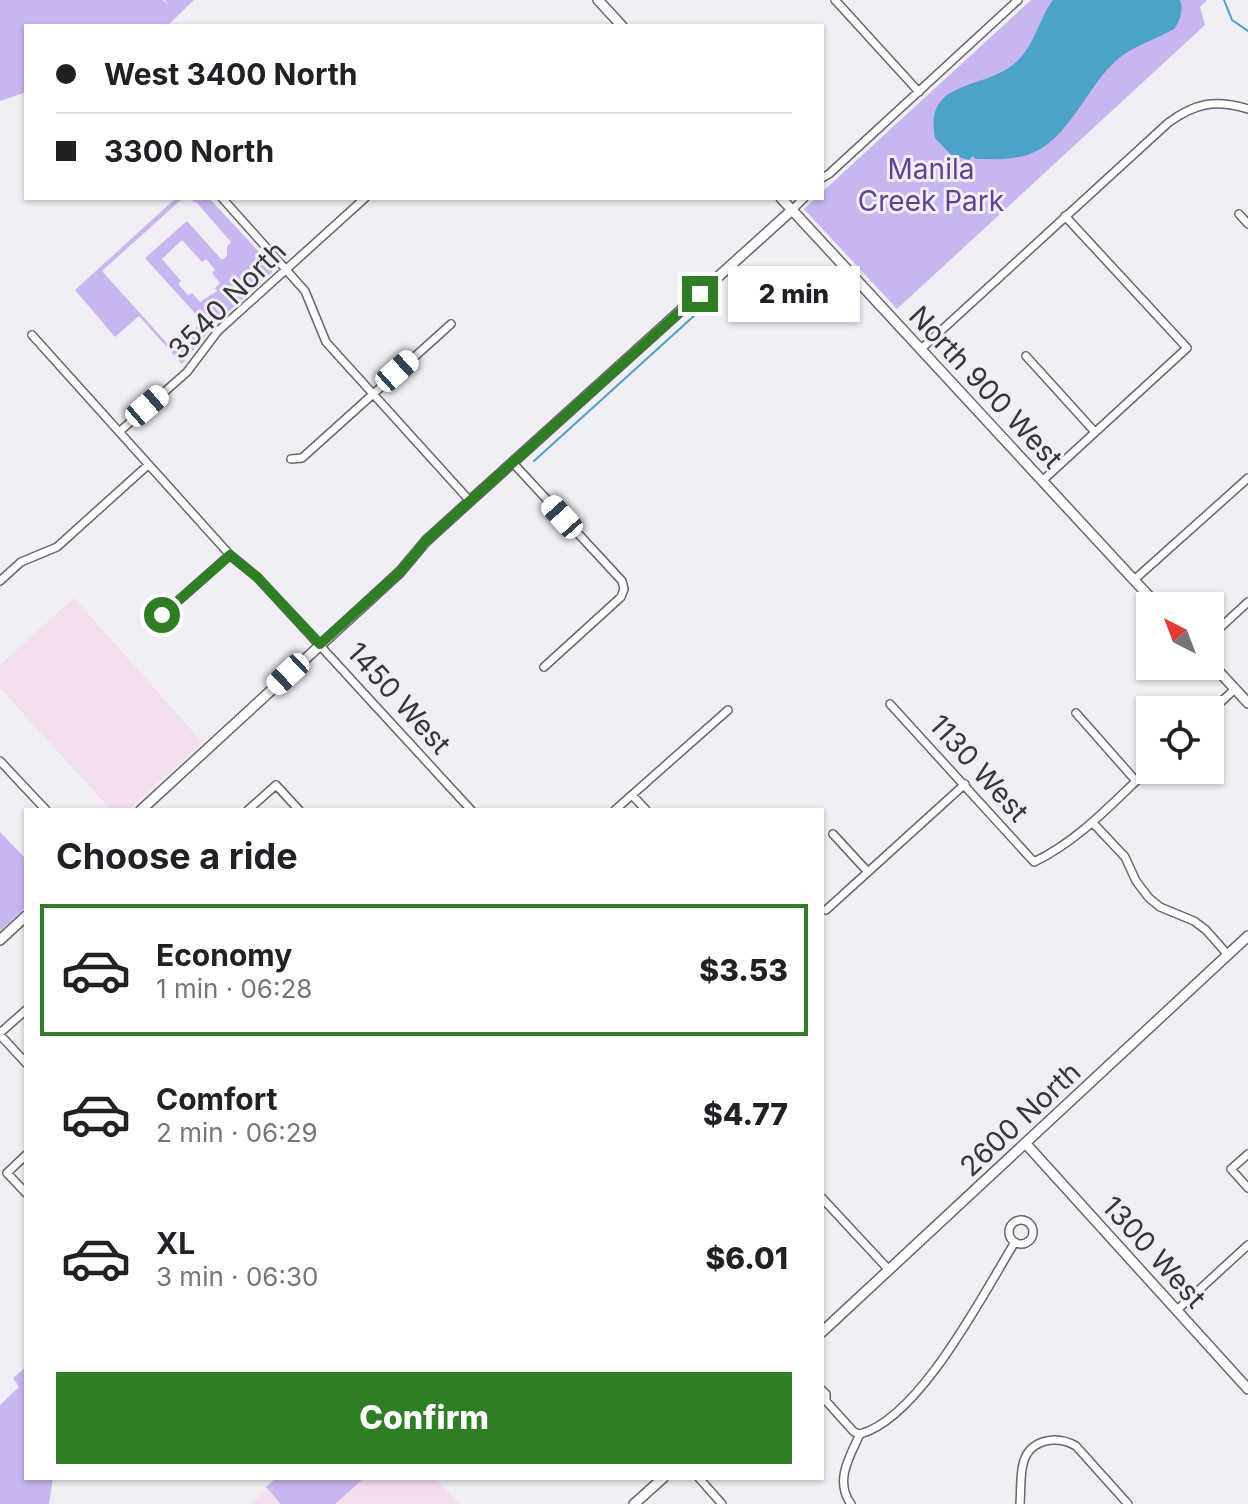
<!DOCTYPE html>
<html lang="en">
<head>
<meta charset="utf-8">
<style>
	:root { --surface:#fff; --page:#f6f6f6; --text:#202124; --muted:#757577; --line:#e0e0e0; --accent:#2f7d25 }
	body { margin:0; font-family:Inter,sans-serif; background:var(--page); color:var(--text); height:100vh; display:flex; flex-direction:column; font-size:30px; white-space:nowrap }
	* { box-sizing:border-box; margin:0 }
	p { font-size:26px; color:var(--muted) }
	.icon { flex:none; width:44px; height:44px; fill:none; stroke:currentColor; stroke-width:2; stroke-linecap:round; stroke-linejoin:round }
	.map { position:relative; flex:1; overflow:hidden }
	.drawer { position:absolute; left:24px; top:808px; width:800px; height:672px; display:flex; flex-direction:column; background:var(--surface); border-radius:0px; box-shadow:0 2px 6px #0004 }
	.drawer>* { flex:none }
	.banner { position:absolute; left:24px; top:24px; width:800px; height:176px; border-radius:0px; box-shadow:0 2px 6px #0004; display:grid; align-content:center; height:176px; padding:0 32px; background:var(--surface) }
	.needle { width:52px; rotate:318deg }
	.fabs { position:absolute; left:1136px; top:592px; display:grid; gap:16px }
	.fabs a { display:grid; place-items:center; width:88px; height:88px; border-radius:0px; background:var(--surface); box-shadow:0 2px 6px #0004; font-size:40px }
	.end { position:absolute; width:36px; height:36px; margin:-18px; border:10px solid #2f7d25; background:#fff; box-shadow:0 0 0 4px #fff }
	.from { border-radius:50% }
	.bubble { position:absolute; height:56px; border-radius:0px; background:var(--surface); box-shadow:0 2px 6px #0004; font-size:26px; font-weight:800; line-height:56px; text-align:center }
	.car { position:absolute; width:24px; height:48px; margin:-24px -12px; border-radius:10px; box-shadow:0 0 6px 2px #0007; background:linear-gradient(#fff 24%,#345 0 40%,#fff 0 76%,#345 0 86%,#fff 0) }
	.banner b { display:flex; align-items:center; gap:28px; height:76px; font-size:30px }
	.banner b+b { border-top:2px solid var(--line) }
	.banner i { width:20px; height:20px; background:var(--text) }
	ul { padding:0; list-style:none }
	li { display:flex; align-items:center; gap:24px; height:132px; margin:0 16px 12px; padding:0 16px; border:4px solid transparent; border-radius:0px }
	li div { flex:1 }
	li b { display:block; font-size:30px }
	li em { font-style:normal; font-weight:800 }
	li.current { border-color:var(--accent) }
	li>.icon { width:72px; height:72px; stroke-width:1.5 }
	h2 { padding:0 32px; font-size:36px; line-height:96px }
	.button { display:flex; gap:16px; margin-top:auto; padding:16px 32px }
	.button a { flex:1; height:92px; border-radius:0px; background:var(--accent); color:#fff; font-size:32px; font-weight:800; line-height:92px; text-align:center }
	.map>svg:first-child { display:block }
	.education { fill:#f3dfee }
	.green { fill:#c9b6f0; fill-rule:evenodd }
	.water { fill:#4ca2c7 }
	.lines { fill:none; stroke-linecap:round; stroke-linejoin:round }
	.stream { stroke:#4ca2c7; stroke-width:2 }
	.minor-casing { stroke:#68676d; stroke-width:10 }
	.tertiary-casing { stroke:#68676d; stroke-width:12 }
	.minor { stroke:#fff; stroke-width:7 }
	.tertiary { stroke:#fff; stroke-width:9 }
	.route { stroke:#2f7d25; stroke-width:10 }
	.labels { text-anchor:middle; stroke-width:6; stroke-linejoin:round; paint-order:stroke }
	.park-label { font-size:28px; fill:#614292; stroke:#f1eef6 }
	.street-label { font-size:28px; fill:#363538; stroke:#f1eef6 }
</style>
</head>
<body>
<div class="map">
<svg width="1248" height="1504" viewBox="0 0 1248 1504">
	<rect width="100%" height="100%" fill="#f1eef6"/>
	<path class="education" d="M74,598l128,144 -73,68h-18l-111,-122v-23z
		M280,1478h155l24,26h-208z"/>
	<path class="green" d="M0,0h163l5,5 -3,-5h29l-27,26h-141v66l-26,9z
		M1031,0h176l-7,7 5,18 -308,284 -93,-100 12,-11h6v-6z
		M176,198h7l-81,73 72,80 28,-30 -57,-63 42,-37 35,39 5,-4v-10l4,-4 -34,-39 -10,-5h22l63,68v6l-59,54 -31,38 -43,-48 -24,21 -40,-47zM182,240l20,22 4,-3 9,11 -3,3 8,10 -5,5 2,3 -17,11 -8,-9 -4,2 -10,-11 3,-3 -19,-22z
		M0,832l26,27v48l-26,24z
		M26,1367v111h27l-4,26h-49v-99l19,-18 -6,-9z
		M276,1478h88l-29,26h-54l-15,-17z"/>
	<path class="water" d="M1053,0h127c4,9 0,21 -6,29 -17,10 -39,16 -55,29 -34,28 -52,91 -100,99 -14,3 -30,2 -44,2l-2,-3 -4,4 -18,-5 -16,-17c-11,-60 48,-47 80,-75 20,-17 23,-43 38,-63z"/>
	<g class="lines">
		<path class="stream" d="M1224,0l8,20 16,11
			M534,461l161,-146"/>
		<defs>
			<path id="minor" d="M835,0l84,92
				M822,178l7,-4 189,-174
				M222,198l83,93 21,51 144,159
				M792,210l12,-12
				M1239,214l9,10
				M32,335l198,220 27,22 214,233
				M921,349l247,-226c27,-20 47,-24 80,-14
				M1026,356l68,75
				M119,432l68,-60 31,-41 147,-133
				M291,459l11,-1 149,-134
				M513,463l109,118 2,8 -3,8 -77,70
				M1042,481l145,-133 -122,-132
				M1134,580l114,-102
				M0,581l21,-19 36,-15 91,-82
				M162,615l68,-60
				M1210,637l38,-35
				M890,704l144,158c46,-22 79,-60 116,-94
				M1210,712l25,-23
				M1076,713l60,68
				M0,761l46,49
				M632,795l14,15
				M248,810l28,-25 23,25
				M615,810l113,-100
				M1093,823l32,34 11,24 13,17 11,9 34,14 12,9 22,25
				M833,834l34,37
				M826,910l139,-126
				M0,1033l26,-23
				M0,1035l26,28
				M1248,1154l-17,15 17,19
				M26,1155l-19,18 19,20
				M822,1198l67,72
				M1009 1232a12 12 0 1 1 24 0a12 12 0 1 1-24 0Z
				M1177,1310l71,-65
				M822,1390l4,4v7l28,31 6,2
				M860,1434c60,-16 123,-140 155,-192
				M699,1478l23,26
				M851,1504c-17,-23 -1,-48 9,-70
				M1020,1504c1,-13 0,-28 3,-40 6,-25 33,-29 53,-18l52,58"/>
			<path id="tertiary" d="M598,0l24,26
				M781,198l377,408
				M1210,662l38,41
				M141,810l259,-238 26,-31 44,-40 322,-291
				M0,940l26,-24
				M1026,1144l222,245
				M822,1332l426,-396
				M634,1504l29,-26"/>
		</defs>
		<use href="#minor" class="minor-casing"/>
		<use href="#tertiary" class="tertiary-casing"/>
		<use href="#minor" class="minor"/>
		<use href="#tertiary" class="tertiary"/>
	</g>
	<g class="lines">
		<path class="route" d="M162,615l68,-60 27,22 63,67 80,-72 26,-31 44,-40 230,-207"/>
	</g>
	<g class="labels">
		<g class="park-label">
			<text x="931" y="179">Manila<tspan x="931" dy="32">Creek Park</tspan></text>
		</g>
		<g class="street-label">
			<text transform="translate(227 300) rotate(-45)" y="10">3540 North</text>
			<text transform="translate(986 387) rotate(47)" y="10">North 900 West</text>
			<text transform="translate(399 698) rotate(48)" y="10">1450 West</text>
			<text transform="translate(979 768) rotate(48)" y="10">1130 West</text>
			<text transform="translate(1020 1119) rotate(-43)" y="10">2600 North</text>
			<text transform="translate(1154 1252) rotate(48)" y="10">1300 West</text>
		</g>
	</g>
</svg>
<div class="fabs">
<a><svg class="needle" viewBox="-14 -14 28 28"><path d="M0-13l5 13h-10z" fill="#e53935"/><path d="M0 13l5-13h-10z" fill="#757577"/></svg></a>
<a><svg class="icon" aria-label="locate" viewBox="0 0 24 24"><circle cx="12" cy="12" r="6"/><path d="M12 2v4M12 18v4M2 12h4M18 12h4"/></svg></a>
</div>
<i class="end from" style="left:162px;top:615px"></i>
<i class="end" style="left:700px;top:294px"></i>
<div class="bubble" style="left:728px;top:266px;width:132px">2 min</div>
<i class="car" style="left:397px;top:371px;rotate:48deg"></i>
<i class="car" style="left:147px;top:406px;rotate:49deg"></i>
<i class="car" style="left:562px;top:517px;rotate:318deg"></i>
<i class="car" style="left:288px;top:674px;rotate:227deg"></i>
<div class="banner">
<b><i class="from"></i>West 3400 North</b>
<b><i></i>3300 North</b>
</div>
<section class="drawer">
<h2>Choose a ride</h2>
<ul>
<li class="current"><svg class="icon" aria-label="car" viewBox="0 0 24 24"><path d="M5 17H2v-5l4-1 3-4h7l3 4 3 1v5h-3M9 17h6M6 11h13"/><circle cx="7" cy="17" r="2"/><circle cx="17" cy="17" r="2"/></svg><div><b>Economy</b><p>1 min · 06:28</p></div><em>$3.53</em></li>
<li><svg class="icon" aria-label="car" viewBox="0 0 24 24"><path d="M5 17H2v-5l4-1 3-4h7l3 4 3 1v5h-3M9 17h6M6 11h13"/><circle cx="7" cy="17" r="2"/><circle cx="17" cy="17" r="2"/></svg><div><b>Comfort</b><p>2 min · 06:29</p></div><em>$4.77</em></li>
<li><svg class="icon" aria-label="car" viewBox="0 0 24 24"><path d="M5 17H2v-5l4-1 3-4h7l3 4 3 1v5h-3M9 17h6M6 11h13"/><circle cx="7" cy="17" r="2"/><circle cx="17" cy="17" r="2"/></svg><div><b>XL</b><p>3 min · 06:30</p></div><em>$6.01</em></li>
</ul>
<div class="button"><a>Confirm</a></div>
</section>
</div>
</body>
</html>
